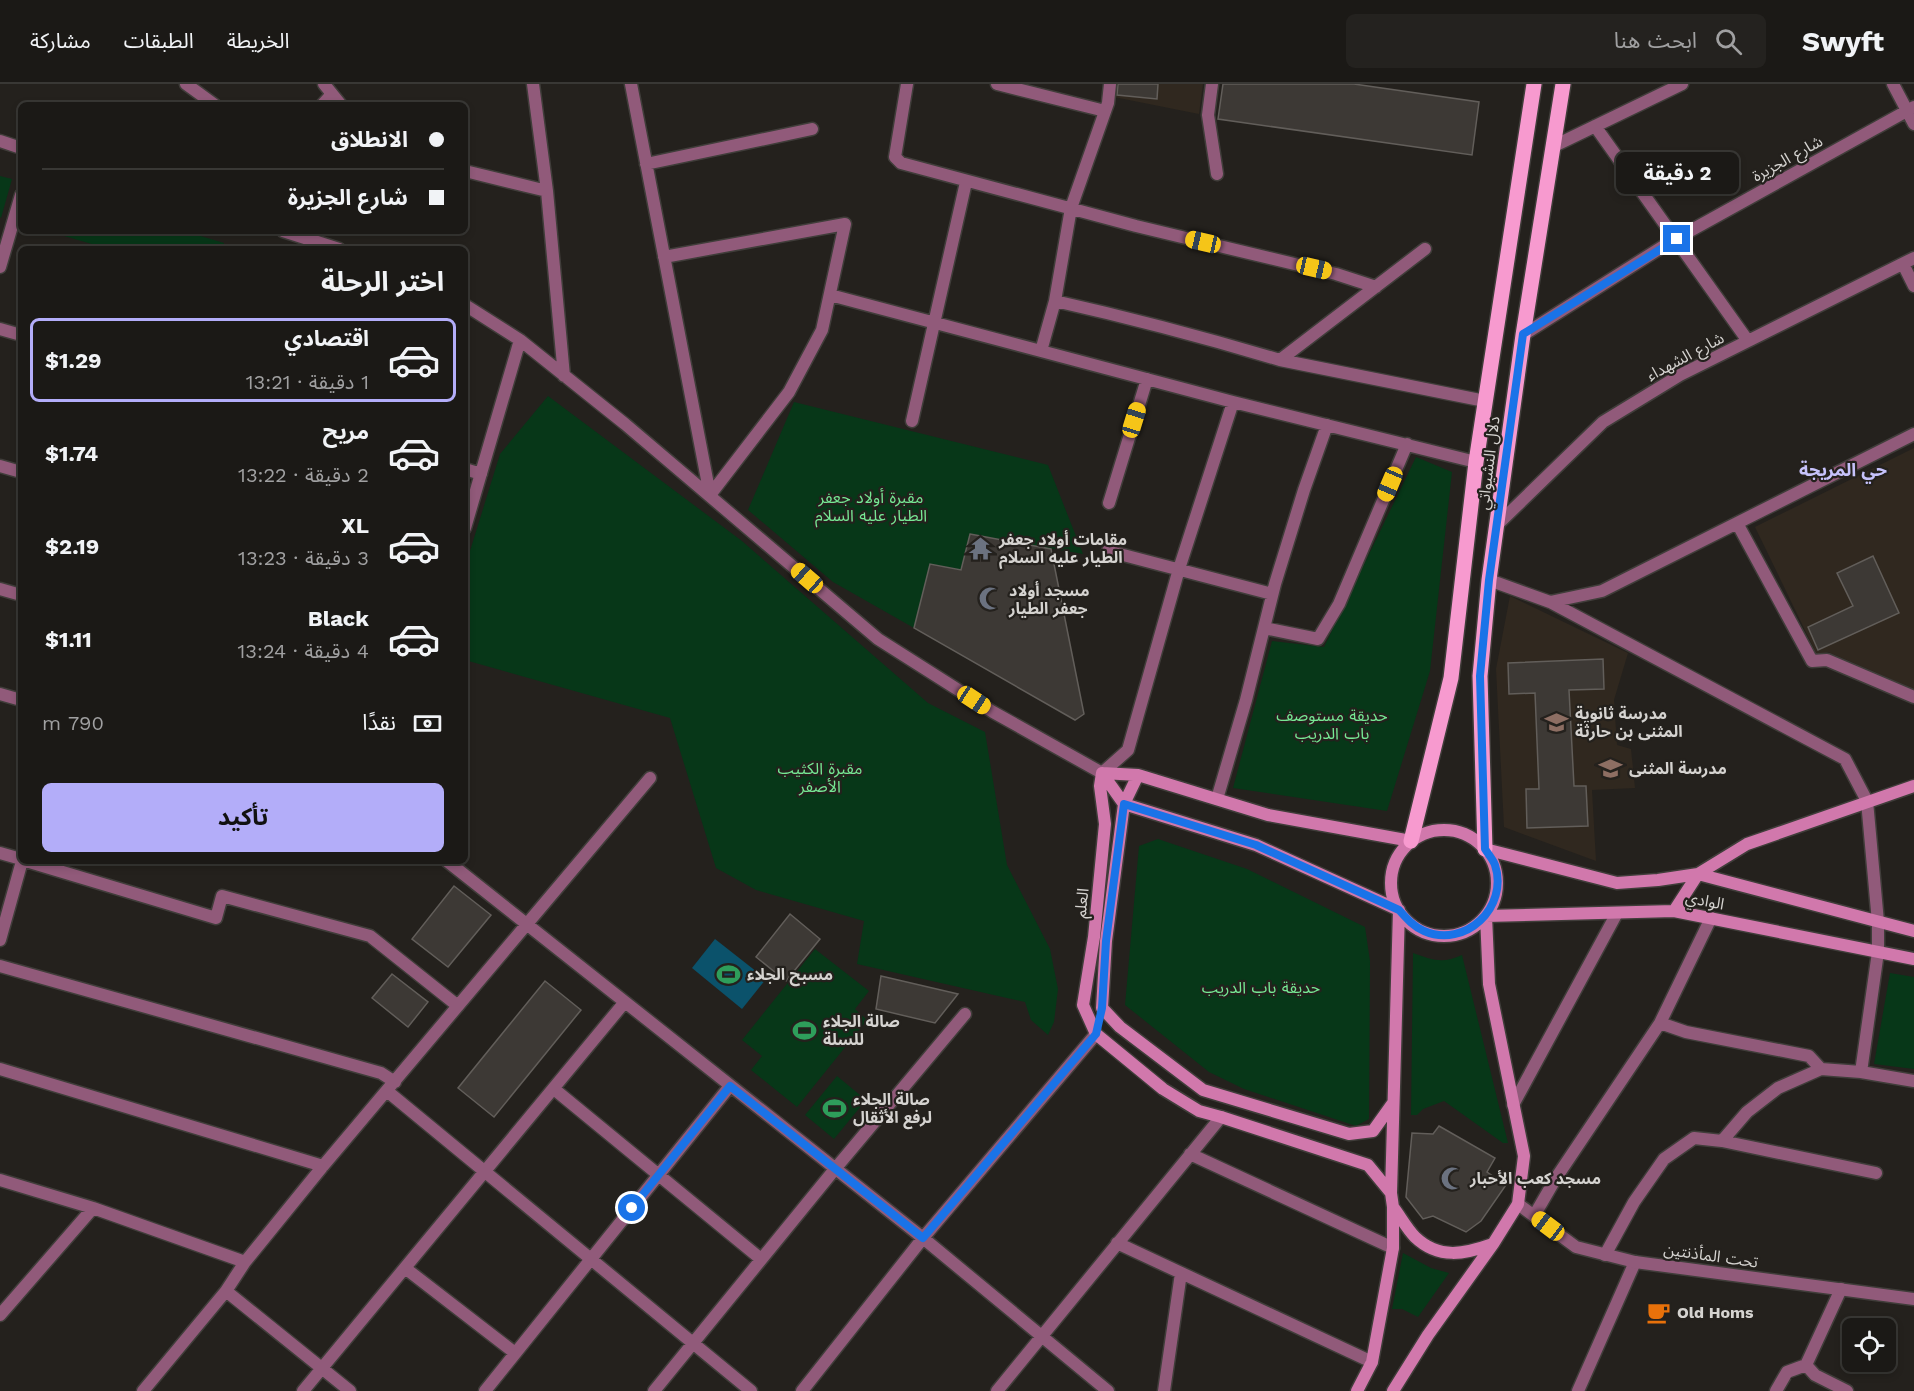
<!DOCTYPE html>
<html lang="ar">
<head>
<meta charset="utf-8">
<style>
	:root { --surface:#1b1916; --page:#24221f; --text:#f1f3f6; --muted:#a0a0a1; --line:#393835; --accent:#b3adf9 }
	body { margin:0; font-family:"Work Sans","Noto Sans Arabic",sans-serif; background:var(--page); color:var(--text); direction:rtl; height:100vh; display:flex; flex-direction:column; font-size:22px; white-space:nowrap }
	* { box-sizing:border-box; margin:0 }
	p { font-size:20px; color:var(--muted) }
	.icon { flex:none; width:33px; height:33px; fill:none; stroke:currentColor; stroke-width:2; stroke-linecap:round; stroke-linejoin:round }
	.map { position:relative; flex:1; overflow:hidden; direction:ltr }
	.sheet { position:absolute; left:18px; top:162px; width:450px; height:618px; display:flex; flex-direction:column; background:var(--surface); border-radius:9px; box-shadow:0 3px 9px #0003,0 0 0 2px var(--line); direction:rtl }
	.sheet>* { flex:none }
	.hud { position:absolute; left:18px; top:18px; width:450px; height:132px; border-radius:9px; box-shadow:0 3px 9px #0003,0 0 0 2px var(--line); direction:rtl; display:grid; align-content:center; height:132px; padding:0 24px; background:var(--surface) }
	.buttons { position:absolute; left:1842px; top:1234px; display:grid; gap:12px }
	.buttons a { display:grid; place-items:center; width:54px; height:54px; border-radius:9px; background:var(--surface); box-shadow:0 3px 9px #0003,0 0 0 2px var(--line); font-size:30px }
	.end { position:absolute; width:27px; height:27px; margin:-14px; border:8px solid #1a73e8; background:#fff; box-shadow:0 0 0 3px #fff }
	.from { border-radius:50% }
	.bubble { position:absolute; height:42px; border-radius:9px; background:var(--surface); box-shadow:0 3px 9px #0003,0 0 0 2px var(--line); font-size:20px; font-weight:700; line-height:42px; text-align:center; direction:rtl }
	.car { position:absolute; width:18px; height:36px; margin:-18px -9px; border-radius:8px; box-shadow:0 0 4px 2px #0007; background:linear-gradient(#f5c518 24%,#345 0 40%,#f5c518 0 76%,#345 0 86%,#f5c518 0) }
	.hud b { display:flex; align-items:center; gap:21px; height:57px; font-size:22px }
	.hud b+b { border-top:2px solid var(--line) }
	.hud i { width:15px; height:15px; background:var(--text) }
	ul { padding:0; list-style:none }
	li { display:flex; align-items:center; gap:18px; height:84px; margin:0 12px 9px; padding:0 12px; border:3px solid transparent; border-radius:9px }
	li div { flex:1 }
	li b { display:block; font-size:22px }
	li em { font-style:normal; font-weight:700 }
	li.selected { border-color:var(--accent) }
	li>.icon { width:54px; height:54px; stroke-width:1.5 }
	h2 { padding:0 24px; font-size:27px; line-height:72px }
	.pay { display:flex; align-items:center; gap:15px; height:66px; padding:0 24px; font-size:22px }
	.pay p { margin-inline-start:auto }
	.action { display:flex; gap:12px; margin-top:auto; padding:12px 24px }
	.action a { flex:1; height:69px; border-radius:9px; background:var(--accent); color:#111; font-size:24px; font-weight:700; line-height:69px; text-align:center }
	header { display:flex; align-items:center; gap:36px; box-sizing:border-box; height:84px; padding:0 30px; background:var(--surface); border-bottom:2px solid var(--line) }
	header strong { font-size:28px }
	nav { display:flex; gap:33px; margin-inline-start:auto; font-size:21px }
	.search { width:420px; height:54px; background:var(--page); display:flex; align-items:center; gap:15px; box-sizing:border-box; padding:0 21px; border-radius:9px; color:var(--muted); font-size:22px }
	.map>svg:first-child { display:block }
	.built { fill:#30281f }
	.green { fill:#073718 }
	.water { fill:#0b526b }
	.building { fill:#3d3935; stroke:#625e5a; stroke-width:1.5 }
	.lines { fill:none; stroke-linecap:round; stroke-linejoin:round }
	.minor-casing { stroke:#403d3a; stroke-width:15 }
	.tertiary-casing { stroke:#403d3a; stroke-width:15 }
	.secondary-casing { stroke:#403d3a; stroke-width:15 }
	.primary-casing { stroke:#403d3a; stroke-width:18 }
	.minor { stroke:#915a7a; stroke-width:12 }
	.tertiary { stroke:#915a7a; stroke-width:12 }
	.secondary { stroke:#d178ac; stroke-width:12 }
	.primary { stroke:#f79acf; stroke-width:15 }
	.route { stroke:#1a73e8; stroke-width:8 }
	.labels { text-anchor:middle; stroke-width:4.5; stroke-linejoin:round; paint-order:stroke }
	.street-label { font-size:16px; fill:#d5d3d0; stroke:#24211d }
	.park-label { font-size:16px; fill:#76e894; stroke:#24211d }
	.poi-label { font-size:16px; font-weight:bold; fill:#d5d3d0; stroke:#24211d; text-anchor:start }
	.neighbourhood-label { font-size:18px; font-weight:bold; fill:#c6c2fb; stroke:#24211d }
</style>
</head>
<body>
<header>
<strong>Swyft</strong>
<div class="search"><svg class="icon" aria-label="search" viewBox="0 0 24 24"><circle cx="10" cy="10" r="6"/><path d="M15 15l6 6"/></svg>ابحث هنا</div>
<nav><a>الخريطة</a><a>الطبقات</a><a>مشاركة</a></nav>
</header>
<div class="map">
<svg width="1914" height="1307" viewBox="0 0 1914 1307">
	<rect width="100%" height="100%" fill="#24211d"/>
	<path class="built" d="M1116,0h87l-4,30 -85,-17z
		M1914,364v241l-86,-37 -11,3 -62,-128z
		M1510,512l118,57 -14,47 3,45 14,4 4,39 -43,2 4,71 -92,-34 -8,-158z"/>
	<path class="green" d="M0,92l12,3 -11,39 -1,-1z
		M47,147h137l40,12 -2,6h-113z
		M548,312l194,145 186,162 57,29 22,133 43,84 8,40 -4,33 -6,13 -17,-15 -6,-18 -168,-38 7,-43 -108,-31 -40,-22 -46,-150 -205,-58v-93l35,-113z
		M794,318l254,63 35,89 -113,-20 -9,36 -31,-6 -16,64 -81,-46 -85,-72z
		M1416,373l36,15 -22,199 -43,140 -154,-23 39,-147 52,6z
		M1158,755l89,30 118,58 5,34 -1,158 -13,7 -112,-37 -35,-17 -84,-67 14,-159z
		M815,865l54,42 -14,18 12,11 -70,87 -46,-37 11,-14 -20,-16z
		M1413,869c19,7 30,11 49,2l46,188h-5l-59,-42 -21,8 -6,6h-6z
		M1890,889l24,4v92l-40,-5z
		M837,992l29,24 -32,39 -29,-24z
		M1403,1169l28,15 18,5 -31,44 -16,-8h-10z"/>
	<path class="water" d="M715,855l51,40 -24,30 -50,-41z"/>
	<path class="building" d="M1118,0h40l-1,15 -40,-4z
		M1223,0h131l125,18 -7,53 -254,-36z
		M970,450l81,15 33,165 -9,6 -161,-92 16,-64 31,6z
		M1873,472l26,57 -81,37 -10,-23 45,-21 -16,-33z
		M1603,575l1,30 -35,1 5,96h12l2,40 -61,2 -1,-39h13l-4,-96 -26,1 -1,-31z
		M454,802l37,29 -43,52 -36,-28z
		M790,830l30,25 -34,42 -30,-24z
		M392,890l36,28 -20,25 -36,-29z
		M881,892l77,18 -23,29 -59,-14z
		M545,897l36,29 -87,107 -36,-29z
		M1439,1042l56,32 -8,14 19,13 -25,36 -15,11 -33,-16 -10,3 -17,-22 6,-64 21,1z"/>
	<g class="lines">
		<defs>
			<path id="minor" d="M186,0l29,21
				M324,0l17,21
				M533,0l14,107 17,185
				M631,0l79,411
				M907,0l-12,73 6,6 235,63 200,48 40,13
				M997,0l108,27
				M1212,0l-4,31 9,59
				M1893,0l21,40
				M322,21l10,-11
				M1595,42l153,215
				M0,57l21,7
				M1554,62l128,-62
				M646,80l166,-35
				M465,87l82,20
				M283,147l56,18
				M1425,165l-145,111 205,41
				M664,173l181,-33 -23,106 -33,62 -79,103
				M1903,180l11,22
				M0,183l21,-72
				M830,211l403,107 243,60
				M1055,217c76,17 151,37 225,59
				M465,221l55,35 105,84 253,215 115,73 109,61 26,-23 51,-181 54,-167
				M0,245l21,6
				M1523,251l147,-93 244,-135
				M1041,267l14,-50 16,-93 37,-105 2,-19
				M912,337l54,-239
				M0,382l21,6
				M465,385l16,5
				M1109,419l38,-124
				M1499,439l104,-101 77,-47 234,-117
				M1737,439l75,138 15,-1 87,37
				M465,444l55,-188
				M1108,467l164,43
				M1489,496l61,22 295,157 22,42 11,121v30l-17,120
				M0,505l21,6
				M1550,518l52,-11 312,-157
				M1264,544l54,11 21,-35 68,-160
				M0,610l21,6
				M1217,715l29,-99 29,-116 29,-94 23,-65
				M0,769l21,6
				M26,777l190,57 6,-22 148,40 88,70
				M447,777l476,377 185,153
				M0,856l22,-79
				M0,882l381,107 14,9
				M1660,939l26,9 123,24 12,13
				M0,985l323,97
				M554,1005l207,170
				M387,1007l364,300
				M1513,1021l104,-192
				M1722,1057l154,32
				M1190,1070l203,94
				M0,1096l93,28 152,54
				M1534,1132l22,-38 104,-155 51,-105
				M1117,1159l255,119
				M1605,1171l29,-53 30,-43 30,-21 28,3 25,-29 31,-24 43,-19 40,3 53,9
				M405,1184l110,85
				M226,1207l124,100
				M0,1231l93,-107
				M1806,1281l9,10 32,16
				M143,1307l83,-100 19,-29 78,-96 327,-388
				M303,1307l321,-388
				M485,1307l245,-305
				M654,1307l181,-222 130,-155
				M802,1307l121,-153 173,-204
				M997,1307l224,-274
				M1164,1307l17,-118
				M1578,1307l57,-129
				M1776,1307l11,-19 19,-7 35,-76"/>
			<path id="tertiary" d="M1518,1120l58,43 59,15 279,37"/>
			<path id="secondary" d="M1102,689l22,31 132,41 143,65 -8,283 2,14v41l-21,114 -15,29
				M1102,689l-2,13 5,38 -11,113 -11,68 13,29 67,55 36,22 22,6 147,48 23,28
				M1102,689l36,2 130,40 143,26
				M1138,691l-14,29 -18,137 -4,67 18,19 83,63 146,44 24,-3 20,-28
				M1391 799a53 53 0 1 1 106 0a53 53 0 1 1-106 0Z
				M1485,765l132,34 41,-3 40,-6 49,-30 167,-58
				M1674,827l24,-37 216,57
				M1393,1123c7,9 14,22 22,30 24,23 50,17 78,7
				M1393,1307l35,-56 65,-91 25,-40 6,-48 -35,-172 -3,-68 188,-5 240,48"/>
			<path id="primary" d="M1411,757l40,-163 25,-216 58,-378
				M1485,765l-5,-173 9,-96 34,-245 40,-251"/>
		</defs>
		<use href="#minor" class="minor-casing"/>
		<use href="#tertiary" class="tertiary-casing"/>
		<use href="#secondary" class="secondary-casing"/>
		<use href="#primary" class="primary-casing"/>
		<use href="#minor" class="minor"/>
		<use href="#tertiary" class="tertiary"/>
		<use href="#secondary" class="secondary"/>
		<use href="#primary" class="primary"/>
	</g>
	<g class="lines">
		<path class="route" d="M632,1124l98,-122 193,152 173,-204 6,-26 4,-67 18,-137 132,41 143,65c8,9 15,17 25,21 41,18 85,-24 71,-66 -2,-6 -7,-11 -10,-16l-5,-173 9,-96 34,-246 154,-95"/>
	</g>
	<defs>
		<symbol id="temple-bare" viewBox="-9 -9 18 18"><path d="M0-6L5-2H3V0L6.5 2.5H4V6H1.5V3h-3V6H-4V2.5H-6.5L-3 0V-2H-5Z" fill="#6b7280" stroke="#24211d" stroke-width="2.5" paint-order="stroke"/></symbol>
		<symbol id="mosque-bare" viewBox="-9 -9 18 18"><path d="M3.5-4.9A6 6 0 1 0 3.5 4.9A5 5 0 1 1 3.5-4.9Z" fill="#6b7280" stroke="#24211d" stroke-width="2.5" paint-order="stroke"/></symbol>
		<symbol id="school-bare" viewBox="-9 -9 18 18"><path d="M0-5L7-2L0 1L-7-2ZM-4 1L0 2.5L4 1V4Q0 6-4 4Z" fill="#8d6e63" stroke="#24211d" stroke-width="2.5" paint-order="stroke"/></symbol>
		<symbol id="stadium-bare" viewBox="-9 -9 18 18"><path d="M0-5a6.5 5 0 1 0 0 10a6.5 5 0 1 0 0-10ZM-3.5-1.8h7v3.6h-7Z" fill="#2e9e5b" stroke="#24211d" stroke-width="2.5" paint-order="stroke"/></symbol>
		<symbol id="cafe-bare" viewBox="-9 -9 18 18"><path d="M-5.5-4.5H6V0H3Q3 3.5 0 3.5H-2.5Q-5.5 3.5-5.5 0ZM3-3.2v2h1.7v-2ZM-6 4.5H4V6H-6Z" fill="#e8710a" stroke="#24211d" stroke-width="2.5" paint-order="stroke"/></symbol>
	</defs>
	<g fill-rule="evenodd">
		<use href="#temple-bare" x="964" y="448" width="33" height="33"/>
		<use href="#mosque-bare" x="974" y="498" width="33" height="33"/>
		<use href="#school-bare" x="1540" y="622" width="33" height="33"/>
		<use href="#school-bare" x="1594" y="668" width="33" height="33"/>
		<use href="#stadium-bare" x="712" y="874" width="33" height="33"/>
		<use href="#stadium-bare" x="788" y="930" width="33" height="33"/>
		<use href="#stadium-bare" x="818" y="1008" width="33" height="33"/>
		<use href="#mosque-bare" x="1436" y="1078" width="33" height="33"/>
		<use href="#cafe-bare" x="1642" y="1212" width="33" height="33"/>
	</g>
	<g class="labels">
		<g class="street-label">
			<text transform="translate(1787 74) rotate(-29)" y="6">شارع الجزيرة</text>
			<text transform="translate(1685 272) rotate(-28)" y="6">شارع الشهداء</text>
			<text transform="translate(1488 379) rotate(-83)" y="6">دلال النشيواتي</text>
			<text transform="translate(1705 816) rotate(11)" y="6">الوادي</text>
			<text transform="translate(1081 819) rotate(-84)" y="6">العلم</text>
			<text transform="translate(1711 1171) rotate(8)" y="6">تحت المأذنتين</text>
		</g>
		<g class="park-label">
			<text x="871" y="419">مقبرة أولاد جعفر<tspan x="871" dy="18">الطيار عليه السلام</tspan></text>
			<text x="1332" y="637">حديقة مستوصف<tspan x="1332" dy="18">باب الدريب</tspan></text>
			<text x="820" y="690">مقبرة الكثيب<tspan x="820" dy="18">الأصفر</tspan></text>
			<text x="1261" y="909">حديقة باب الدريب</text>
		</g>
		<g class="poi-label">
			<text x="999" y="461">مقامات أولاد جعفر<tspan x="999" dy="18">الطيار عليه السلام</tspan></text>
			<text x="1009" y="512">مسجد أولاد<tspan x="1009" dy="18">جعفر الطيار</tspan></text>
			<text x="1575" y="635">مدرسة ثانوية<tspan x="1575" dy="18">المثنى بن حارثة</tspan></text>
			<text x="1629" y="690">مدرسة المثنى</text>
			<text x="747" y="896">مسبح الجلاء</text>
			<text x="823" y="943">صالة الجلاء<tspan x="823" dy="18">للسلة</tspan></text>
			<text x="853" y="1021">صالة الجلاء<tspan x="853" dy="18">لرفع الأثقال</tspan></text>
			<text x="1470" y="1100">مسجد كعب الأحبار</text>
			<text x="1677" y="1234">Old Homs</text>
		</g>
		<g class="neighbourhood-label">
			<text x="1843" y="392">حي المريجة</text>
		</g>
	</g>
</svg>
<div class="buttons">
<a><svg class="icon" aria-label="locate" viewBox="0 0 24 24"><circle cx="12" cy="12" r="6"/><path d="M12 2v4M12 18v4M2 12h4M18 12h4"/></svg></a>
</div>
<i class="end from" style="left:632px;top:1124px"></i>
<i class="end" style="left:1677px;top:155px"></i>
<div class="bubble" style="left:1616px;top:68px;width:123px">2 دقيقة</div>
<i class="car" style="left:1203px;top:158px;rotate:283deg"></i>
<i class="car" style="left:1314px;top:184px;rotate:103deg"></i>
<i class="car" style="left:1134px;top:336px;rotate:17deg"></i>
<i class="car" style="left:1390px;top:400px;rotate:203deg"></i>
<i class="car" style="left:807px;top:494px;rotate:311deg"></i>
<i class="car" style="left:974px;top:616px;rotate:123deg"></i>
<i class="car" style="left:1548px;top:1142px;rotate:307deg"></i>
<div class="hud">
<b><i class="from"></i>الانطلاق</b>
<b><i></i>شارع الجزيرة</b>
</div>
<section class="sheet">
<h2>اختر الرحلة</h2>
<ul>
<li class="selected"><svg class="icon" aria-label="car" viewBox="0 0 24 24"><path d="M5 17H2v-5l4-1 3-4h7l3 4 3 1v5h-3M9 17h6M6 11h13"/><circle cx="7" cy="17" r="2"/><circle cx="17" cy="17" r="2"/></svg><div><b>اقتصادي</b><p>1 دقيقة · 13:21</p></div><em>$1.29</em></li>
<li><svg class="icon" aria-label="car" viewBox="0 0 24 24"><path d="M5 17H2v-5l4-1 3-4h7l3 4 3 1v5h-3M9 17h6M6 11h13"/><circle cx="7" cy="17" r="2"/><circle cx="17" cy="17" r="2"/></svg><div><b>مريح</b><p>2 دقيقة · 13:22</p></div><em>$1.74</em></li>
<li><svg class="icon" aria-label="car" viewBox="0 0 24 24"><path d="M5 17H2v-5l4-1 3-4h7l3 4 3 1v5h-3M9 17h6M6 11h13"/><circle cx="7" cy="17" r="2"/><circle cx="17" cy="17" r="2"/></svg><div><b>XL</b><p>3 دقيقة · 13:23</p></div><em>$2.19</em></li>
<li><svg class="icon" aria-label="car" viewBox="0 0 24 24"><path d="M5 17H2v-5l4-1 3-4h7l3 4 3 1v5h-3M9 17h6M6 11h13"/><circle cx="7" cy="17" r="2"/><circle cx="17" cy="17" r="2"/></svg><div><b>Black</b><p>4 دقيقة · 13:24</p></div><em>$1.11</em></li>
</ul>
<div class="pay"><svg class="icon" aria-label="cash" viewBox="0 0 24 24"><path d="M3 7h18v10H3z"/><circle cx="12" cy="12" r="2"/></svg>نقدًا<p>790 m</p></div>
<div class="action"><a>تأكيد</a></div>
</section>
</div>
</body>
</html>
